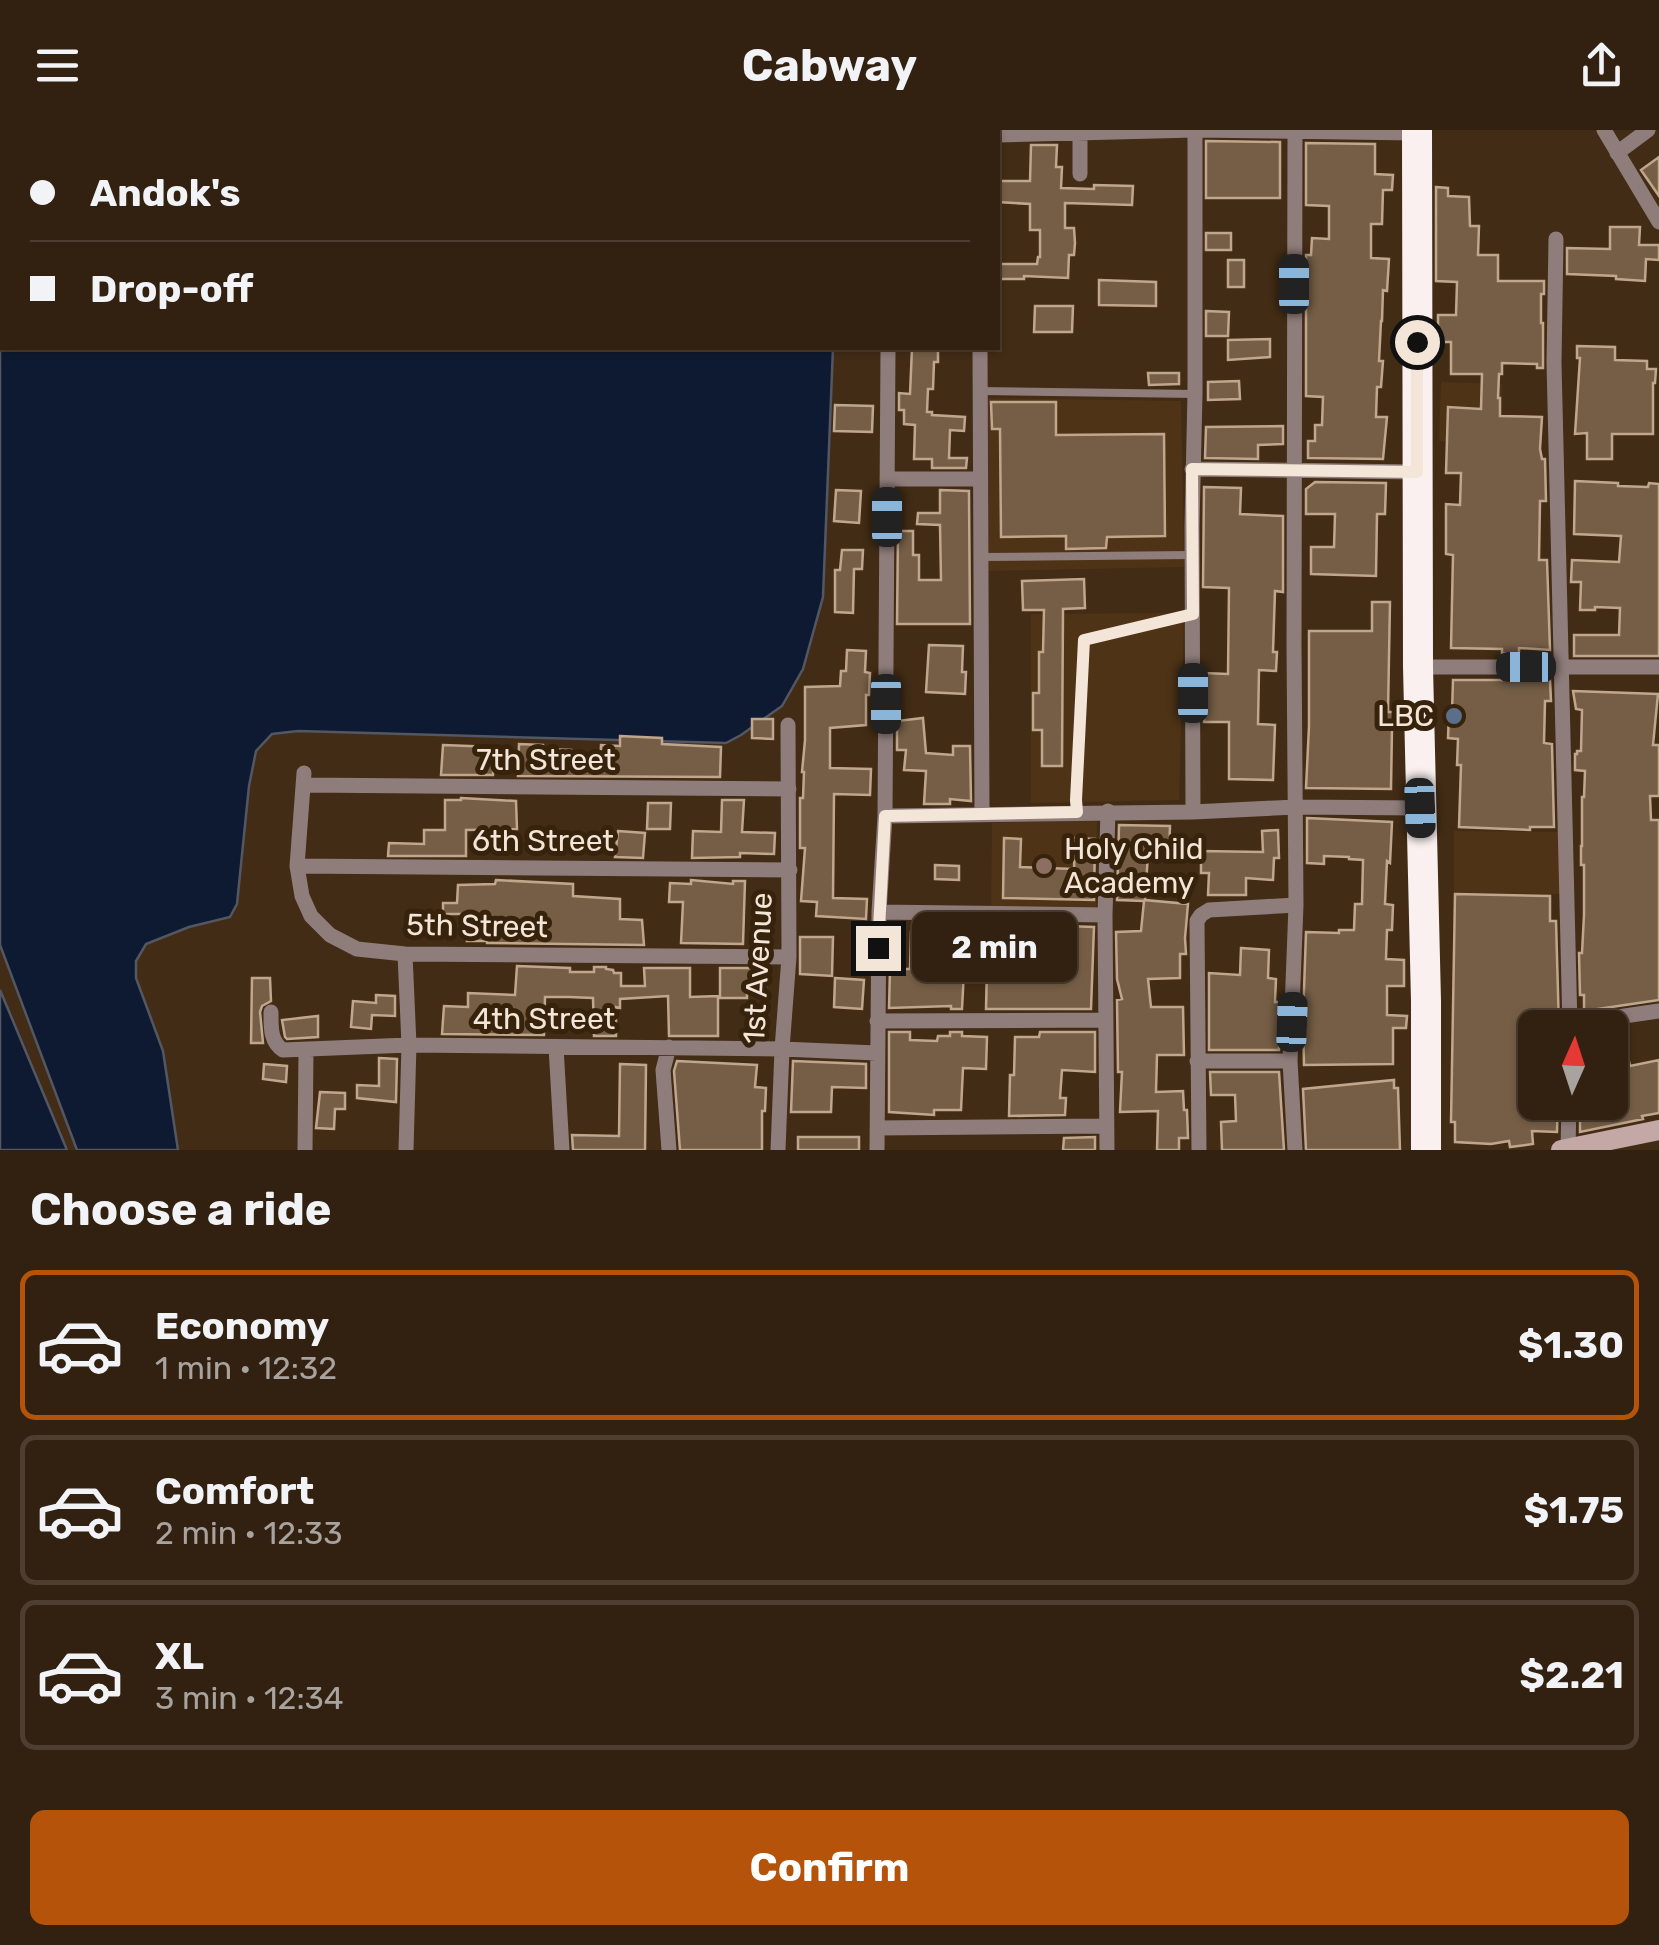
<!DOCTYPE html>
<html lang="en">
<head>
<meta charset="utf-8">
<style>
	:root { --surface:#322110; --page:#3a2919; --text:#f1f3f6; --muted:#a8a39f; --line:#4d3e30; --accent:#b45309 }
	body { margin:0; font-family:Rubik,sans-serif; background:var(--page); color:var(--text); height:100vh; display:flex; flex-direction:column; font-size:38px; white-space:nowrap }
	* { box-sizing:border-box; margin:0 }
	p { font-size:32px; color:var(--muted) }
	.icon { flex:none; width:55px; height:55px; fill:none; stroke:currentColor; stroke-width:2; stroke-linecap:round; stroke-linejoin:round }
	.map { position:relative; height:1020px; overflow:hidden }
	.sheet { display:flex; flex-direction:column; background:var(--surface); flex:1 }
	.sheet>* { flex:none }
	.hud { position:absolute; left:0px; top:0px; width:1000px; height:220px; box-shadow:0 2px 8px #0004,0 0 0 2px var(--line); display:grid; align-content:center; height:220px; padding:0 30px; background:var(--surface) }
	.needle { width:65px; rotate:3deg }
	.controls { position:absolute; left:1518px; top:880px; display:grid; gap:20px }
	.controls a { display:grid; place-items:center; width:110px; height:110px; border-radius:15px; background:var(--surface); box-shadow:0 2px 8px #0004,0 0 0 2px var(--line); font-size:50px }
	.end { position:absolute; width:45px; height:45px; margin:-22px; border:12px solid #f3e5d7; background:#111; box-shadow:0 0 0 5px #111 }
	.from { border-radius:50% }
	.bubble { position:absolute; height:70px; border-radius:15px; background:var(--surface); box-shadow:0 2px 8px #0004,0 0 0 2px var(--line); font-size:32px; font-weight:700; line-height:70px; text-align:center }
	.car { position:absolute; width:30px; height:60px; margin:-30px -15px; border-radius:12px; box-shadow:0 0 8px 2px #0007; background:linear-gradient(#222 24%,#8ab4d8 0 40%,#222 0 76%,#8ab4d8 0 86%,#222 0) }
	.hud b { display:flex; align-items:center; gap:35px; height:95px; font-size:38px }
	.hud b+b { border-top:2px solid var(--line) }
	.hud i { width:25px; height:25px; background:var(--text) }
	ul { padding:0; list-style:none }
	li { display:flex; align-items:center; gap:30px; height:150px; margin:0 20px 15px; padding:0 10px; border:5px solid var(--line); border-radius:15px }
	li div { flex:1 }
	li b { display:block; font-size:38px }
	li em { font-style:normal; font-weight:700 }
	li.current { border-color:var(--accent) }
	li>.icon { width:90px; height:90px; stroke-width:1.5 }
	h2 { padding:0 30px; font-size:45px; line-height:120px }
	.cta { display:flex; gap:20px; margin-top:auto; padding:20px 30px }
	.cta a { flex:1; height:115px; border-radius:15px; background:var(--accent); color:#fff; font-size:40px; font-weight:700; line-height:115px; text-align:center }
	header { display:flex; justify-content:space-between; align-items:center; height:130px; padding:0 30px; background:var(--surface); font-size:45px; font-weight:700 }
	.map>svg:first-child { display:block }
	.built { fill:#4e3316 }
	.water { fill:#0e1a31; stroke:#535763; stroke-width:2.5 }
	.building { fill:#765e46; stroke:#c0a68c; stroke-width:2.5 }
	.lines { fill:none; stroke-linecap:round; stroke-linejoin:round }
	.lane { stroke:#8f7d7b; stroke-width:8 }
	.street { stroke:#8f7d7b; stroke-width:15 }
	.secondary { stroke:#c4a8a5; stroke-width:20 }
	.highway { stroke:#f9f0ef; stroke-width:30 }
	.route { stroke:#f3e5d7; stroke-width:12 }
	.service-dot { fill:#5c6f8a; stroke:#37220b; stroke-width:4 }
	.education-dot { fill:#8d6e63; stroke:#37220b; stroke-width:4 }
	.labels { text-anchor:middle; stroke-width:10; stroke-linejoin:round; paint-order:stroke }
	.poi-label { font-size:30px; fill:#f3e5d7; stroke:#37220b; text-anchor:end }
	.street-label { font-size:30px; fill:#f3e5d7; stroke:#37220b }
</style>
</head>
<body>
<header><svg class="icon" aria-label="menu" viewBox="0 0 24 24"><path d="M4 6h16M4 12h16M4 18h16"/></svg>Cabway<svg class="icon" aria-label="share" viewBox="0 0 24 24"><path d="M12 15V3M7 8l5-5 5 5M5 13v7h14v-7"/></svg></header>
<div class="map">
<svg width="1659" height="1020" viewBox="0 0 1659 1020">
	<rect width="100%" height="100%" fill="#422c15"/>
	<path class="built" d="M1441,252l61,2 -2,60 -61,-3z
		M985,268l196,3 3,166 -197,4z
		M1184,483l-5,187 -148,3v-189z
		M1097,690l-1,92 -105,-2 1,-87z
		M1454,701l109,1 -1,62 -108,-1z"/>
	<path class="water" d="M0,0h873l-1,2h-870v216h831l-10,249 -20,72 -21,37 -41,29 -15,8 -428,-12 -26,3 -16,17 -7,35 -12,118 -7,13 -41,10 -43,17 -10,17v17l27,73 15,99h-101l-77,-205z
		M0,860l67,160h-67z"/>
	<path class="building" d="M1206,11l74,1v56h-74z
		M1306,13l69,1v30l18,1 -1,15h-9l-1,34h-11v34l18,1 -2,32 -4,-1 -1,31h-1l-2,40h4l-2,26h-4l-1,30h11l-4,42 -75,-1v-17h7v-16h7l1,-28 -17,-1v-141h5l1,-17 17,1v-33l-23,-1z
		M1031,15h26l-1,22h6l-1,21 33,1v-4l39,1 -1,19 -67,-2v25h9l1,15 -1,12h-5l-1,23 -44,-2v3h-26v-15h39l1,-7h2v-27h-10v-26l-32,-2v-21h32z
		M1659,27v39l-18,-26z
		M1436,57l12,1v8l21,1 1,29h9l-1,29h20v26h46v13h-3v29h2v45h-6v-4l-35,-1v11h-3l-1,24h2v18l42,1 -2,32 2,10h3l1,42h-6l-1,59h8l3,90 -31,-2v6l-17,-1v-4l-51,-1 2,-93 -7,-1v-50l14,1 1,-32h-15l2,-66 33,2 1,-35h-31v-32h-13v-27h18l1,-33 -21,-1z
		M1610,97h30l-1,18h20v15l-13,-1 -1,22 -29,-2v-3l-49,-2v-26l43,1z
		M1206,103h25v17h-25z
		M1228,130h16v27h-16z
		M1099,150l57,2v24l-57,-1z
		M1035,176h38l-1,26h-38z
		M1206,181l23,1 -1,24h-22z
		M1270,209v18l-42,3v-20z
		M1577,216l38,1v13l32,1v8h9l-1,14h-2v51h-41v25h-25v-26l-12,1 5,-76h-3z
		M912,218h26v14h-4l-1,27h-5l-1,23h5v3l33,2 -1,14 -14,-1 -1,28h18l-1,10h-34v-9h-18l1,-34 -11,-1v-14h-5v-17l11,1z
		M1148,243h31v11l-30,1z
		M1239,251l1,18 -32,1v-18z
		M991,272h65v33l108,-1 1,102 -58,1 -1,11 -40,1v-13l-65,1 -1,-108h-8z
		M835,275l38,1 -1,26 -38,-1z
		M1283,296v18l-25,1v14l-53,-1 1,-31z
		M1575,351l43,2v3l30,1 1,-4 10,1v172h-85v-21h45l1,-27 -25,-1v3h-15l1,-28h-10l1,-22 47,2 2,-26 -47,-2z
		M1315,352l71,1 -1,31h-8l-1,62 -65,-2v-27h23l1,-33h-29v-25z
		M1204,357l37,1 -1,26 43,2v76l-8,-1 -2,61h4l-1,19 -17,-1 -1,54 17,1 -2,55 -44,-1v-57h-25v-49l24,1 1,-86 -26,-1z
		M836,360l25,1 -2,32 -25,-2z
		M940,360l29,1 1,133h-73l1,-93h15v24h6v25h22l-1,-55 -23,-1 1,-11h22z
		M842,420h21l-1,19h-8l-1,44 -18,-1v-42h5z
		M1084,449l1,29 -22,1 -1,157h-20v-36h-9v-37h6v-41h4l1,-42h-21l-1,-29z
		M1372,472h18l-2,110h8v16h-4l-1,61 -85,-1 3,-62v-95h63z
		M929,515l34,1 -1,26h4l-1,22 -39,-2z
		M847,520l19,1 -1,21 5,1 -1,22h-3v30l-36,3v40l41,1 -1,26 -36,-1 -1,104 34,1 -1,20 -50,-3 1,-14 -16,-1 4,-53h-5v-50h3l1,-26h-2l3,-32v-53l35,-1 1,-15h5z
		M1453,550h97l1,21h-6l-1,42 8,1 2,83h-24v3l-71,-3 2,-62h-4l1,-26 -10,-1 1,-25h3z
		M1573,561l85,3 -5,51h6v51h-9l1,24h8v180l-75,11v-16h-4l-1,-42h3l2,-38v-50h-3v-19h1v-49h2l1,-26 -10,-1v-16h2v-3h4l1,-41 -6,-1z
		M923,588l3,35 27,2v-9h17l1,55 -21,-2v5h-26l2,-33 -22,-1 2,-20h-9v-29z
		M752,589h21v20l-21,-1z
		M620,606l42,2v6l59,3 -1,30 -202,-1 1,-32 24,1v4l28,1 -1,16 30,1 1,-22 19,1z
		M443,615l51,2 -1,28h-52z
		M461,668l55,3 1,28 -51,1v26h-78l1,-13 35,1v-14h21v-30h16z
		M722,670h22l-2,32 33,1 -1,21 -34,-1v4l-48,1 1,-27 28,1z
		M648,673h23l-1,26h-23z
		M1307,688l85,4 -2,41 -3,-2 -2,43 8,1 -1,25h-5l-1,29 18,1v26h-17v29l20,1 -1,12h-13v36l-89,1 -1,-46 3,-87 33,1v-3h15l1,-26h7l1,-44 -14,-1v-2l-25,-1v8l-17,-1z
		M1119,695l51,1 -1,28h-21l-3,46 43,4 -3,34 1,16h-6v24l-32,1 3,28h32l1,48h-27l-1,37 27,-1 1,19h3l1,28h-9v12h-22l1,-39 -38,1 2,-40h-4l-1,-72 5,-1 -5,-20 -1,-47 25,-1 3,-30 -27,-1z
		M1278,700l1,28h-5l-1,22 -27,-2v17h-38l1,-22h-8v-22l62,1 -1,-21z
		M618,701l27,2 -2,25 -28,-1z
		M1004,708l17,1 -1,28 54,2 1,-31 20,1 -1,61 -91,-2z
		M935,735l24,1v14l-24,-1z
		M496,750l77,4v12l47,3v20l22,1 2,25 -157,-2v-2h-20l1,-27h-25v-11h14l1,-18 37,-1z
		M691,750l42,4v-3h12l-2,63 -62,-1 2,-41h-14l1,-19 21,1z
		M1455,764l95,2v25h6l3,107h-24v7l-14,-1 -2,61h11v7h28l-1,30 -25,-1 1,13 -23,3 -1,-6 -18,3 -36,-2v-20h-4z
		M988,795h23l-1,44h23l2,-44 59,2 -3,82h-105z
		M911,802l24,1 -1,37 30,1 -2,38h-11v-3l-62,2 1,-39h20z
		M800,807h33l-1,39 -32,-2z
		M1241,818l28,2 -1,28 8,1 -1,23h6l-2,48h-70v-77l31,2z
		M517,836l53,2v4h24v-5h12v2l7,1 1,3h7v13h24l-1,-18h46v29l28,-1v40h-49l-1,-40 -48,3v9l-4,-1v29h-22l-1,-38 -24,-1h-24l-1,38 -102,-1 2,-28 24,1v-14l47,2z
		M720,838h45l1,19 -19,2v9h-27z
		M252,848h18l1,23 -9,5 -2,6 3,31h-12z
		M835,848l29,2 -2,29 -28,-2z
		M376,865l19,1v20l-23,-1 -1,14 -20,-2 2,-26 23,2z
		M318,886v21l-31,2 -2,-2 -3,-17z
		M889,902h21v8l27,1 1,-5h12v-4h12v4l25,1 -1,32 -23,-1 -2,42h-27v5l-45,-3z
		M1040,902h55v40l-33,-2 -2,28h6l-1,17 -56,1 1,-41h4l1,-38h24z
		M1624,909l6,27 29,-6v53l-17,3 1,3 -63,13v-30h30v-60z
		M379,928l18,1 -1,43 -39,-4v-13l22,1z
		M677,931l80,4 -2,22 11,1 -1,23h-3v39h-82l-6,-79z
		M793,931l73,3v24l-34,-1 -1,25h-40z
		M264,934l23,2 -1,16 -23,-3z
		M620,934l26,1 -1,85h-72l-1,-15 47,1z
		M1210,942h69l5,78h-62l-1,-28 15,-1 -1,-26h-24z
		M1394,950v8h4l2,62h-94l-3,-61z
		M320,962l25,1v16h-10l-1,20 -18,-1z
		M798,1007h61v13h-61z
		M1095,1007v13h-32l1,-12z"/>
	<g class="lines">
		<path class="lane" d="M979,261l216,3
			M980,427l210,-2
			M1077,683l7,-173 109,-26"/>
		<path class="street" d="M1604,0l55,92
			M1295,2l-1,513 2,260 -6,156 5,89
			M998,5l197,-5 222,3
			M1617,23l31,-23
			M1080,44v-40
			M1556,109l-2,124 16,665
			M980,218l2,465
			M1192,339l225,3
			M887,349h92
			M1418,537h241
			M304,643l-7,93 5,30 9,20 19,19 27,14 48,5 384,3
			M303,655l486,4
			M1193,682l-1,-286 3,-132v-264
			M885,686l308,-4 102,-5 125,1
			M297,736l493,4
			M879,782l226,3
			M405,824l4,91 -3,105
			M271,882c0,14 -1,30 12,38l126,-5 373,4 95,4
			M877,891l229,-1
			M1570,894l89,-13
			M556,917l6,103
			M669,917l-6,23 6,80
			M1197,931h93
			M877,998l230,-2
			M1568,1019l1,-47
			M305,1020l1,-100
			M778,1020l4,-101 7,-92 -1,-232
			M877,1020l2,-238 6,-96 3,-468
			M1107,1020l-2,-235 3,-104
			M1199,1020l-2,-229 4,-6 8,-5 87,-5"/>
		<path class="secondary" d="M1561,1020l98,-20"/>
		<path class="highway" d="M1417,0l1,537 8,334v149"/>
	</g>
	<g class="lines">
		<path class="route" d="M878,818l7,-132 192,-4 -1,-12 8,-160 109,-26 -1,-145 225,3v-130"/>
	</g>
	<circle class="service-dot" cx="1454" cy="586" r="10"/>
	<circle class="education-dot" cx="1044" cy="736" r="10"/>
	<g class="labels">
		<g class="poi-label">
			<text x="1434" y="596">LBC</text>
			<text x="1064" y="729" text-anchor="start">Holy Child<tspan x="1064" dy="34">Academy</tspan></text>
		</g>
		<g class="street-label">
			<text x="546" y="640">7th Street</text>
			<text x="543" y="721">6th Street</text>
			<text transform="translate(477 796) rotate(1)" y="10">5th Street</text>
			<text transform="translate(758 838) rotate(-87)" y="10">1st Avenue</text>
			<text x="544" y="899">4th Street</text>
		</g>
	</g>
</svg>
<div class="controls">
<a><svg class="needle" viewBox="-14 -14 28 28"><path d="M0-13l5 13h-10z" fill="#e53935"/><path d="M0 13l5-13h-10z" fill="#a8a39f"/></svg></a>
</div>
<i class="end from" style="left:1417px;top:212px"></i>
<i class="end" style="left:878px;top:818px"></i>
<div class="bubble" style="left:912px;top:782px;width:165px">2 min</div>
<i class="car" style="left:1294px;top:154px;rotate:0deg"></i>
<i class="car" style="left:887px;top:387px;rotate:0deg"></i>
<i class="car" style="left:1526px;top:537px;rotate:270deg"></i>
<i class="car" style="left:1193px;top:563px;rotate:0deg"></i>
<i class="car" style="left:886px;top:574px;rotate:180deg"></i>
<i class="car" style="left:1420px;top:678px;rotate:178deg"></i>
<i class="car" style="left:1292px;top:892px;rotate:2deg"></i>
<div class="hud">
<b><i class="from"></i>Andok's</b>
<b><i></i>Drop-off</b>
</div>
</div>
<section class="sheet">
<h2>Choose a ride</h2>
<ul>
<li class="current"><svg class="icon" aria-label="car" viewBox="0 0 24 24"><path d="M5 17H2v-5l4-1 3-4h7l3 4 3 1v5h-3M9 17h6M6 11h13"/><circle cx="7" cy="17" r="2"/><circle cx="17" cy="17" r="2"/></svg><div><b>Economy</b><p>1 min · 12:32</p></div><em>$1.30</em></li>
<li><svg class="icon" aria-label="car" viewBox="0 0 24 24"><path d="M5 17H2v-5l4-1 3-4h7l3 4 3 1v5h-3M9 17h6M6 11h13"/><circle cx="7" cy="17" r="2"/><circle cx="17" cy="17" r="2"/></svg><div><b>Comfort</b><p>2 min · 12:33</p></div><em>$1.75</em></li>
<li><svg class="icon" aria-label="car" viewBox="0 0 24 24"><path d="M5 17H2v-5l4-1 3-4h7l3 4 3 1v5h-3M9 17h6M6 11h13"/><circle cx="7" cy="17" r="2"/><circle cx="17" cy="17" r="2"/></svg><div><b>XL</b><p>3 min · 12:34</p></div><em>$2.21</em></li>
</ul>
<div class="cta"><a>Confirm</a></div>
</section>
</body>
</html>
